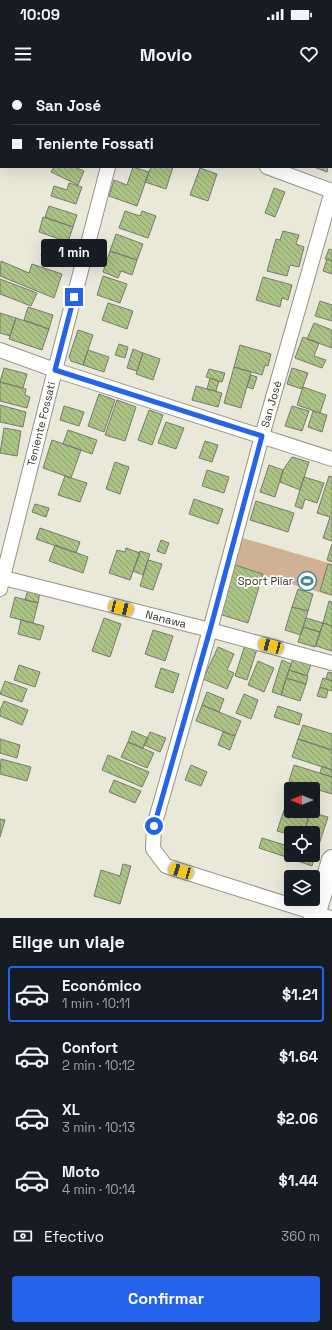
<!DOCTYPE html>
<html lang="es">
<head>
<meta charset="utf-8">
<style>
	:root { --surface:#171b24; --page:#242831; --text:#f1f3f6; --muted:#9ea1a6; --line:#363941; --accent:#2563eb }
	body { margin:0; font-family:"Space Grotesk",sans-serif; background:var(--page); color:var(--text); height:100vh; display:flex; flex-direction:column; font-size:15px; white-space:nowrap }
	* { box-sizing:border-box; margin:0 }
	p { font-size:13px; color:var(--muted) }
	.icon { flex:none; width:22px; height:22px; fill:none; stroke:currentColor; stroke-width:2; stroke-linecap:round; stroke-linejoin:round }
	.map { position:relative; height:838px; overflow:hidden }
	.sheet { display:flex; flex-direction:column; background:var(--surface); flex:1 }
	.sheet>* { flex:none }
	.banner { position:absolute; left:0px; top:0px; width:332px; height:88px; box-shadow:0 4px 16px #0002; display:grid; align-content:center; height:88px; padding:0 12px; background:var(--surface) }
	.needle { width:26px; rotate:270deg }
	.tools { position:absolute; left:284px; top:702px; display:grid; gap:8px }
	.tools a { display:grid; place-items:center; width:36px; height:36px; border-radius:4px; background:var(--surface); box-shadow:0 4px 16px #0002; font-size:20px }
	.end { position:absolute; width:18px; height:18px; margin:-9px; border:5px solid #2563eb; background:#fff; box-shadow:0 0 0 2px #fff }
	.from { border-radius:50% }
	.bubble { position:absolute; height:28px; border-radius:4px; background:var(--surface); box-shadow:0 4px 16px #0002; font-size:13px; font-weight:600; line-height:28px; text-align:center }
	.car { position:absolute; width:12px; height:24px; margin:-12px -6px; border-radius:5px; box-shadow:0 0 3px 1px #0007; background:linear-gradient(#f5c518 24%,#345 0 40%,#f5c518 0 76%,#345 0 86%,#f5c518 0) }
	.banner b { display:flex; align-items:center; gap:14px; height:38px; font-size:15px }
	.banner b+b { border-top:1px solid var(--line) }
	.banner i { width:10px; height:10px; background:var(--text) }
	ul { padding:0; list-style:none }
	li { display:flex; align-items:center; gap:12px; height:56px; margin:0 8px 6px; padding:0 4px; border:2px solid transparent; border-radius:4px }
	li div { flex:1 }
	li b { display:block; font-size:15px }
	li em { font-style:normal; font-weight:600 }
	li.selected { border-color:var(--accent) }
	li>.icon { width:36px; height:36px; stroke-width:1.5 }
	h2 { padding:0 12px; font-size:18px; line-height:48px }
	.pay { display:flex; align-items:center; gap:10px; height:44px; padding:0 12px; font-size:15px }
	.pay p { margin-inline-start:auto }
	.cta { display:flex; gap:8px; margin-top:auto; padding:8px 12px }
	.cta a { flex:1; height:46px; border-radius:4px; background:var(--accent); color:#fff; font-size:16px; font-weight:600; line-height:46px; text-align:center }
	.status { display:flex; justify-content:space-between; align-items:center; height:28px; padding:0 20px; background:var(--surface); direction:ltr }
	.status svg { height:11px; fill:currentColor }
	header { display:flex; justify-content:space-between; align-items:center; height:52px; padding:0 12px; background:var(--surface); font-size:18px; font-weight:600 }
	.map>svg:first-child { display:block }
	.park { fill:#d0b193 }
	.building { fill:url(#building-back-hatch); stroke:#777c6f }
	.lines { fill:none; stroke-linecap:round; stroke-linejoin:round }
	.street-casing { stroke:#959486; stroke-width:16 }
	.secondary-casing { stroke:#959486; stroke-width:22 }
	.street { stroke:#fff; stroke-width:14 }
	.secondary { stroke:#fff; stroke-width:20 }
	.route { stroke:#2563eb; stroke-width:5 }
	.labels { text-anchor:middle; stroke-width:3.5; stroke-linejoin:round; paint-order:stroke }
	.street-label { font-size:11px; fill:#33332d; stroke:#fff }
	.poi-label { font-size:11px; fill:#33332d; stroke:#fff; text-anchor:end }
</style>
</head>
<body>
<div class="status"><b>10:09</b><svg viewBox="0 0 49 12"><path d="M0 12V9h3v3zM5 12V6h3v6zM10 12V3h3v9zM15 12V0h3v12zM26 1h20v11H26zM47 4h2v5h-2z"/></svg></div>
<header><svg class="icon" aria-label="menu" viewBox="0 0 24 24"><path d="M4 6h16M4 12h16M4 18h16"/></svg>Movio<svg class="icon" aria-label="heart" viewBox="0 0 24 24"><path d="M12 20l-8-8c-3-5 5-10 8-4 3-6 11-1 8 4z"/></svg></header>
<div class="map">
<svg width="332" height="838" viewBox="0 0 332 838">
	<defs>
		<pattern id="building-back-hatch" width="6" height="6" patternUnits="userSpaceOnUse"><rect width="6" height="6" fill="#abc384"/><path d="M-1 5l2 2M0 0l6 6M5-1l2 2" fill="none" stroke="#8c9f6c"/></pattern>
	</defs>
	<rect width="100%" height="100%" fill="#e9e8d9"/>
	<path class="park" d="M239,457l93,27v32l-102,-30z"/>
	<path class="building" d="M54,87h21l9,4 -6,14 -27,-13z
		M133,87l16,5 -12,34 -28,-10 5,-16 13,5z
		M151,87h22l-7,22 -21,-7z
		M314,87h14l-1,5z
		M200,88l17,6 -9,27 -18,-6z
		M69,103l13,4 -6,17 -25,-8 3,-10 13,4z
		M274,108l11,4 -10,25 -10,-4z
		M49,126l28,9 -4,12 -28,-10z
		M125,131l15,5 2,-5 14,5 -8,22 -29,-10z
		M43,137l30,10 -5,15 -29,-10z
		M283,151l16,4 -3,9 8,3 -5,20 -9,-2 -3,11 -20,-5 9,-32 4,1z
		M116,154l27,10 -6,16 -27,-9z
		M45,163l22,7 -4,13 -22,-7z
		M329,169l3,1v11l-7,-2z
		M110,171l27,9 -5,15 -11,-4 -3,7 -15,-6z
		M327,179l5,2v13l-9,-3z
		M1,181l28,12 3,-9 30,10 -8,24 -54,-22z
		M103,196l24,8 -7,19 -23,-8z
		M263,197l29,8 -4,15 -6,-2 -2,9 -24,-7z
		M0,199l37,14 -6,13 -31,-12z
		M320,221l12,4v16l-17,-5z
		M108,223l25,8 -6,18 -25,-9z
		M28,227l25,8 -4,14 -25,-9z
		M0,233l16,5 -6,18 -10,-3z
		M16,238l33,11 -7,21 -33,-11z
		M314,243l18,7v18l-25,-9z
		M78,250l15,5 -10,30 -12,-4 -2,-4z
		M303,257l16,6 -5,13 12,4 -4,8 -27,-10z
		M119,264l9,3 -3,11 -10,-3z
		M240,265l31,9 -3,12 -3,-1 -3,10 -28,-8z
		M133,269l10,4 -6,18 -10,-3z
		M88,270l21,7 -5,15 -21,-7z
		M143,273l17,6 -7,21 -17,-6z
		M234,287l17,5 -10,36 -17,-5z
		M4,288l23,6 -4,14 -23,-6z
		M292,288l16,5 -6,16 -15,-5z
		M209,289l16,4 -3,9 -16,-5z
		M251,295l6,2 -4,12 -6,-2z
		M210,298l9,3 -3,10 -9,-2z
		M0,302l26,7 -1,6 5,2 -3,11 -27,-7z
		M196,306l26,7 -4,14 -26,-7z
		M303,307l23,8 -6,18 -23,-8z
		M99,314l16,6 -11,32 -16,-6z
		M117,320l19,7 -11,34 -20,-6z
		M0,325l26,7 -3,15 -23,-5z
		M64,326l20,6 -5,14 -19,-6z
		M292,326l17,5 -7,20 -17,-5z
		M149,330l14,5 -11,30 -14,-5z
		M313,331l14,4 -5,17 -14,-5z
		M166,342l18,6 -8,21 -18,-6z
		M4,348l17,3 -4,25 -17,-3z
		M68,350l29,10 -5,14 -29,-10z
		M52,360l29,10 -10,28 -28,-10z
		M205,361l13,4 -6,17 -13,-4z
		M292,377l17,5 -9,28 -20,-8 3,-12z
		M115,382l14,5 -9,27 -14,-5z
		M269,385l14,5 -8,27 -15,-5z
		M207,390l22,7 -5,16 -22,-7z
		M65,396l22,7 -7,19 -22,-7z
		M329,396l3,1v64l-9,-3 7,-21 -13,-4z
		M304,397l20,6 -7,20 -12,-4 -3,10 -7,-3z
		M194,419l29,10 -5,15 -29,-10z
		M256,421l38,12 -6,19 -38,-12z
		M35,424l14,4 -3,9 -14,-5z
		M40,448l40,14 -4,11 -40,-14z
		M161,460l8,3 -4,11 -8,-3z
		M332,464v18l-5,-2z
		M55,465l33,12 -5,16 -34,-12z
		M126,468l14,5 -10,27 -21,-7 8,-23 8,2z
		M140,471l10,3 -7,21 -10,-4z
		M148,480l14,4 -9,26 -13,-4z
		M328,484l4,1v30l-12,-4z
		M235,485l28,9 -15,49 -29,-9z
		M28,509l12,3 -2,11 -13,-3z
		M298,509l15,5 -5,17 -16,-4z
		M15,517l23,6 -5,20 -23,-6z
		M329,521l3,1v24l-9,-3z
		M292,527l16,4 -7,24 -16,-5z
		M104,538l17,6 -11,33 -18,-6z
		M306,538l17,5 -3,9 -17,-5z
		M21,540l23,6 -4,14 -22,-6z
		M323,543l9,3v25l-16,-5z
		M303,547l17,5 -5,15 -17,-5z
		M153,550l20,6 -8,25 -20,-7z
		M245,565l12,4 -10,31 -12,-4z
		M218,567l16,7 -7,16 7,3 -7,16 -24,-10z
		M293,578l18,6 -4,12 -18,-6z
		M282,580l9,4 -10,31 -9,-3z
		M258,581l16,7 -10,24 -16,-7z
		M19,585l21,7 -5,15 -21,-7z
		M161,588l18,6 -6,19 -18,-6z
		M289,590l19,6 -2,8 -20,-6z
		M328,592l4,1v8l-6,-2z
		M286,598l20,6 -6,17 -19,-6z
		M323,598l9,3v10l-12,-4z
		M5,601l22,8 -5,13 -22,-8z
		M320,607l8,3 -2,8 -9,-2z
		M207,612l17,7 -5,13 -17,-7z
		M244,614l14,6 -7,19 -15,-6z
		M4,621l24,9 -6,15 -22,-9v-6z
		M202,625l39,16 -6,15 -39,-15z
		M278,626l24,8 -3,11 -25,-8z
		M303,645l29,9v16l-34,-11z
		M132,651l16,7 -5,10 -15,-6z
		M150,652l16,6 -6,14 -16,-7z
		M223,652l12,4 -5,14 -12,-5z
		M0,659l20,6 -3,13 -17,-5z
		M298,659l34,11v20l-40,-13z
		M128,662l26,11 -7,15 -26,-11z
		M108,675l41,17 -7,15 -40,-17z
		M1,679l30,8 -4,14 -27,-7z
		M191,685l16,7 -6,14 -16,-6z
		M294,685l38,12v17l-43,-13z
		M322,686l10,4v7l-12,-4z
		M114,700l27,11 -6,12 -26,-11z
		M286,724l5,1v6l19,1 -6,21h-13v2l-14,-4z
		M310,732l18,5 -16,49 -17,-6 1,-5h17v-22h-9z
		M0,739l5,1 -5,17z
		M262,758l29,9v8h5l-1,5 -36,-12z
		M123,784l8,2 -11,38 -26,-8 7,-26 19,6z"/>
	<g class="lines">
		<defs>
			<path id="street" d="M131,1v-1
				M267,87l65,24
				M0,270l55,20 277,89
				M0,497l210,53 122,33
				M0,509l55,-219 53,-203
				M331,838l-165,-52 -13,-17 1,-23 56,-196 52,-194 70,-245"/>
			<path id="secondary" d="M314,838l18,-58"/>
		</defs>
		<use href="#street" class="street-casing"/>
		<use href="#secondary" class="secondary-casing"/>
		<use href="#street" class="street"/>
		<use href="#secondary" class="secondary"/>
	</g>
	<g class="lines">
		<path class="route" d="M74,217l-19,73 207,66 -52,194 -56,196"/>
	</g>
	<defs>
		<symbol id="stadium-ring" viewBox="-11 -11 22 22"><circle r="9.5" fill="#fff" stroke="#40878f" stroke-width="1.5"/><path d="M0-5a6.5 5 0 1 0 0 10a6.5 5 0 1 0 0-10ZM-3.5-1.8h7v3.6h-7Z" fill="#40878f"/></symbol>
	</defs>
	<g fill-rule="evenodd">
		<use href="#stadium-ring" x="296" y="490" width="22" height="22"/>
	</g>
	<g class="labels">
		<g class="street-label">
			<text transform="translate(271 324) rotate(-74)" y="4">San José</text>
			<text transform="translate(41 344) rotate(-76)" y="4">Teniente Fossati</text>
			<text transform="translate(166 539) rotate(14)" y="4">Nanawa</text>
		</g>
		<g class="poi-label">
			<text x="293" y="505">Sport Pilar</text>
		</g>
	</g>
</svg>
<div class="tools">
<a><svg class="needle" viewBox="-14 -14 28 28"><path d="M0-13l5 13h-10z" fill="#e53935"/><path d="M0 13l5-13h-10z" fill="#9ea1a6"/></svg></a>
<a><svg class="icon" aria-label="locate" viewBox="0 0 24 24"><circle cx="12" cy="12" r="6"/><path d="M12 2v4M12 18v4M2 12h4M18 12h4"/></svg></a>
<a><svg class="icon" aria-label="layers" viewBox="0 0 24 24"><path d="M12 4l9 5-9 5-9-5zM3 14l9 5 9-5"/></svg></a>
</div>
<i class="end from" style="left:154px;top:746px"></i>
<i class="end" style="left:74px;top:217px"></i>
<div class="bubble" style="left:41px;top:159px;width:66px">1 min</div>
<i class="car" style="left:121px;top:528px;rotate:104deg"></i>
<i class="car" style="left:271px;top:566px;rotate:285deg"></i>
<i class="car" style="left:181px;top:791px;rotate:287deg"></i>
<div class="banner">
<b><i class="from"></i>San José</b>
<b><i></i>Teniente Fossati</b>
</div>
</div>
<section class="sheet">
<h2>Elige un viaje</h2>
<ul>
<li class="selected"><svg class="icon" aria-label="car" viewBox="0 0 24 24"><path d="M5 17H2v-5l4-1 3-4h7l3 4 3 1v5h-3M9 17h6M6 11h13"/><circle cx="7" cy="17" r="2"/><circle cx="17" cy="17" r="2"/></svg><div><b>Económico</b><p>1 min · 10:11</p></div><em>$1.21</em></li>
<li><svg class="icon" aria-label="car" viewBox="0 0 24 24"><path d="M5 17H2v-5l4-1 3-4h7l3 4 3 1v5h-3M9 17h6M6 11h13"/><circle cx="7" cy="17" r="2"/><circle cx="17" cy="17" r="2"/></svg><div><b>Confort</b><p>2 min · 10:12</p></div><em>$1.64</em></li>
<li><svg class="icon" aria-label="car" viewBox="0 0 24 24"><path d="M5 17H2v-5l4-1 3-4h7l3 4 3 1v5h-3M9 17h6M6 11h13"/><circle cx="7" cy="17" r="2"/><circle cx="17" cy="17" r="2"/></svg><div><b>XL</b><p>3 min · 10:13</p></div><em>$2.06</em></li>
<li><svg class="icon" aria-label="car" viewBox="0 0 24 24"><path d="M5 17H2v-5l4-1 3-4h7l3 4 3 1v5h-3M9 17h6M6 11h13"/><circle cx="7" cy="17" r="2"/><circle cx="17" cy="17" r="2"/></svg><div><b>Moto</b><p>4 min · 10:14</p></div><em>$1.44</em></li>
</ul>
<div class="pay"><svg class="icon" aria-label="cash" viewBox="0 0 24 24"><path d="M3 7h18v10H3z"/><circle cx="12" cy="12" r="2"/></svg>Efectivo<p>360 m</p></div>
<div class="cta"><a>Confirmar</a></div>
</section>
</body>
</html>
